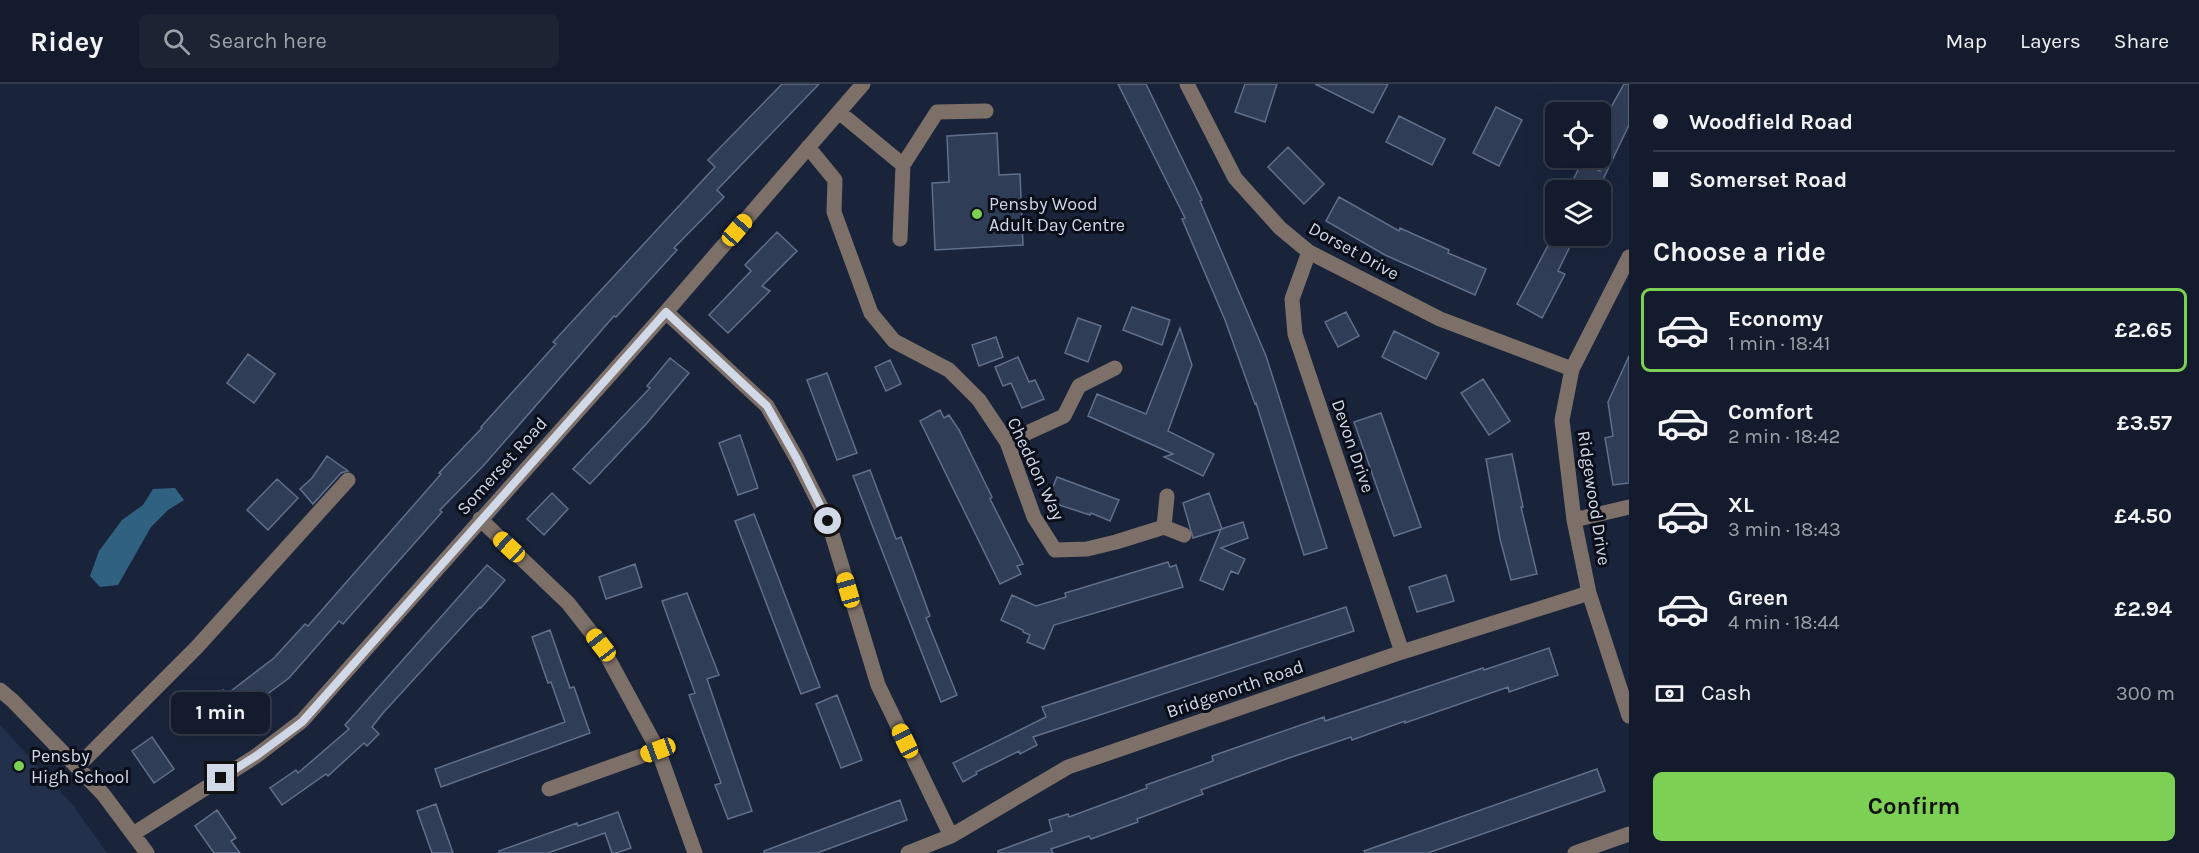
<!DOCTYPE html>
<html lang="en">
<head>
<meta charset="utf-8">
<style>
	:root { --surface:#131b2c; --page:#1c2434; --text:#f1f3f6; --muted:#9da1a9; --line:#323948; --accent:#7cd155 }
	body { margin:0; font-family:Karla,sans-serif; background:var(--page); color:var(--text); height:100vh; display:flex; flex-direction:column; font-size:22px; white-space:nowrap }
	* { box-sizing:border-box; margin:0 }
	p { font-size:20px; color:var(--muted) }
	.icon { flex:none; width:33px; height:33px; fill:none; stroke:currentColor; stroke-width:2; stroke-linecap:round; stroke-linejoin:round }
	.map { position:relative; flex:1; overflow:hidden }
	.drawer { display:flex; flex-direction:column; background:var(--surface); width:570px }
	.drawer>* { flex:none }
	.hud { display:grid; align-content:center; height:132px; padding:0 24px; background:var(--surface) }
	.tools { position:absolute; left:1545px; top:18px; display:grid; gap:12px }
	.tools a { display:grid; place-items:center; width:66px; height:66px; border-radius:9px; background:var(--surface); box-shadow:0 6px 24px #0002,0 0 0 2px var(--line); font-size:30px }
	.end { position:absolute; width:27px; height:27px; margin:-14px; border:8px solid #d1d9e9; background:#111; box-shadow:0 0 0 3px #111 }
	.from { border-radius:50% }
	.bubble { position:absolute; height:42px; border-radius:9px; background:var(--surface); box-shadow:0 6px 24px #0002,0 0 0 2px var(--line); font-size:20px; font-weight:700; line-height:42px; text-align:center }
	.car { position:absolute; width:18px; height:36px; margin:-18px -9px; border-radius:8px; box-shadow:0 0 4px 2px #0007; background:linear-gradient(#f5c518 24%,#345 0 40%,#f5c518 0 76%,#345 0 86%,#f5c518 0) }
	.hud b { display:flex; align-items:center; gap:21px; height:57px; font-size:22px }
	.hud b+b { border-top:2px solid var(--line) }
	.hud i { width:15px; height:15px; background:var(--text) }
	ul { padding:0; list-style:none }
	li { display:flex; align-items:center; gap:18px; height:84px; margin:0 12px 9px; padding:0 12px; border:3px solid transparent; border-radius:9px }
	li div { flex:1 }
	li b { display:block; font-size:22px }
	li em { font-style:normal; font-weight:700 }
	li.current { border-color:var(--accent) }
	li>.icon { width:54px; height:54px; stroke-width:1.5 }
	h2 { padding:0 24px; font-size:27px; line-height:72px }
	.pay { display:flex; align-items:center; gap:15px; height:66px; padding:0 24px; font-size:22px }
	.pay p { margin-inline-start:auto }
	.primary-button { display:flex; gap:12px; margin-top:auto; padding:12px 24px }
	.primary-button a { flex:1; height:69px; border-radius:9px; background:var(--accent); color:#111; font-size:24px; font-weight:700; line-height:69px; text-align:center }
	header { display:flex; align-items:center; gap:36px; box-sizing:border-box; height:84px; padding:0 30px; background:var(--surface); border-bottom:2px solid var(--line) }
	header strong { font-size:28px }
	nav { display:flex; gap:33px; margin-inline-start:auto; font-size:21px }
	.search { width:420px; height:54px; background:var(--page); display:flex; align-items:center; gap:15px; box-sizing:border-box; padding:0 21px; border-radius:9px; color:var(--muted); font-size:22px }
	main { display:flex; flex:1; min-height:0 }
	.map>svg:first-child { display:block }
	.built { fill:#22304c }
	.water { fill:#316180 }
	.building { fill:#303d56; stroke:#606f8a; stroke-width:1.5 }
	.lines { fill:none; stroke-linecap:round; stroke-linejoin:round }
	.minor { stroke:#7d7068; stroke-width:15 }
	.route { stroke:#d1d9e9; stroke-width:8 }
	.poi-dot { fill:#7cd155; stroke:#090e18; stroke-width:2 }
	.labels { text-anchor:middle; stroke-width:6; stroke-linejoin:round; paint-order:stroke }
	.poi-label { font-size:18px; fill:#d1d9e9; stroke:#090e18; text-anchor:start }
	.street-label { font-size:18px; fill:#d1d9e9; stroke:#090e18 }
</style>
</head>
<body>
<header>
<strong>Ridey</strong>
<div class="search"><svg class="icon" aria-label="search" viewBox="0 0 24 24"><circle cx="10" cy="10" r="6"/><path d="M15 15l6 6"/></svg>Search here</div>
<nav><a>Map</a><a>Layers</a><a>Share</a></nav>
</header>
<main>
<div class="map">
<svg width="1629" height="769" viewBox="0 0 1629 769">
	<rect width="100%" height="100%" fill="#19243b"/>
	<path class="built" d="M0,641l72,79 35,49h-107z"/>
	<path class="water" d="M175,404l9,12 -16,10 -17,17 -33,58 -18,2 -10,-11 9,-25 23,-31 21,-15 10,-16z"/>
	<path class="building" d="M782,0h37l-102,106 7,7 -50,51 3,2 -61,67 -2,-1 -130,149 -44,45 2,2 -99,112 -4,-3 -50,57 -35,26 -3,-3 -38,28 -15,-20 25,-19 4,4 47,-36 31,-34 3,2 133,-152 -2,-1 43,-45 -1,-1 75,-83 -3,-2 162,-175 -7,-7z
		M1118,0h28l56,116 -2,1 66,155 61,192 -23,7 -48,-152 -1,1 -30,-84 -43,-101 3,-1z
		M1245,0h32l-12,38 -30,-10z
		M1315,0h73l-15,29z
		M1624,0h5v41l-31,65h-30l14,-28 18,9v-44z
		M1496,23l26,13 -23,46 -26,-13z
		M1399,32l46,23 -13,26 -46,-23z
		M997,49l2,42 21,-1 3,71 -88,5 -3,-67 17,-1 -2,-46z
		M1288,63l36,37 -20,20 -36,-37z
		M1339,113l60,34 1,-3 49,22 -1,3 38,16 -11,26 -90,-40 -59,-34z
		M777,148l20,19 -35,35 8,5 -42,42 -19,-18 42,-44 -6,-6z
		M1553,152h22l-17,35 7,3 -23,44 -25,-14z
		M1132,223l38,13 -8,25 -39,-15z
		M1346,228l13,24 -21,11 -13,-25z
		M1078,234l23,8 -13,36 -23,-9z
		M1180,244l12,37 -24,66 46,23 -11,22 -39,-19 9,-3 -85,-38 9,-22 49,20z
		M1394,247l45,22 -13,26 -44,-22z
		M996,253l7,20 -24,9 -7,-21z
		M248,270l27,20 -21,29 -27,-20z
		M1629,272v127l-16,2 -8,-47 8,-2 -5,-34z
		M1018,273l11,25 6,-2 9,19 -22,9 -11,-25 -8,3 -8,-19z
		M670,274l19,15 -42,50 -57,61 -17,-15 77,-81 -3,-2z
		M890,276l11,24 -15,7 -11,-24z
		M827,289l30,80 -20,7 -30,-80z
		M1483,295l27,42 -21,14 -28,-42z
		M940,326l4,8 5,-3 10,15 33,67 -2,2 33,65 -6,2 4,8 -21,10 -80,-163z
		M1381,329l40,114 -27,9 -40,-114z
		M740,351l18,53 -20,7 -19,-52z
		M1512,370l11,53h-2l16,67 -26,6 -11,-41 -14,-80z
		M327,372l21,15 -7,2 -28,31 -13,-15 12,-11z
		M870,386l26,69 5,-2 29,79 -4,2 31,77 -16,7 -88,-226z
		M1057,393l62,23 -9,21 -19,-8 -1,2 -43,-14z
		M277,395l21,19 -30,32 -21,-20z
		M552,409l16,16 -24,26 -17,-16z
		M1209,409l13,36 -29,9 -10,-35z
		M754,430l66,173 -19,7 -66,-173z
		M1243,438l5,16 -27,10 24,11 -7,15 -7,-3 -8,19 -23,-10 21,-51z
		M1168,478l2,5 6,-2 7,22 -129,38 -10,24 -17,-7 3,-7 -7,-3v-2l-22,-10 11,-25 24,11 30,-9 -1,-4z
		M635,480l7,23 -36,12 -7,-22z
		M487,481l18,15 -24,28 -1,-1 -97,106 -11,14 7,7 -12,12 -3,-3 -36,33 -2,-2 -44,31 -12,-17 26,-18 2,3 51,-44 -4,-4z
		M1446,491l8,26 -37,11 -8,-25z
		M687,509l32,82 -12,4 45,132 -24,8 -13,-34 6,-2 -32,-88 6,-2 -33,-92z
		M1346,523l8,24 -321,106 4,8 -17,9 -1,-3 -22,11 -21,10 1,2 -14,8 -10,-19 93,-46 -4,-10z
		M550,546l20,58 4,-1 16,46 -149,54 -6,-18 130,-47 -14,-40 -3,1 -16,-46z
		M1549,564l9,27 -49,17 -1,-5 -103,36v-2l-53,19 -1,-3 -65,22 -85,31 2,4 -66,25 1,3 -47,17 -2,-3 -38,13 2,4h-55v-2l54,-20 -3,-11 19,-6 1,3 78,-29 -1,-3 67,-24 -1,-5 112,-39 1,4 158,-53 1,2z
		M837,611l25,65 -21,8 -25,-64z
		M152,653l22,32 -20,14 -22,-32z
		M1597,685l8,22 -177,62h-63l-1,-2 37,-13z
		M900,716l7,20 -90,33h-53v-2z
		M436,720l3,9 14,40h-21l-15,-42z
		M217,726l19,28 -5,3 9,12h-26l-19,-27z
		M618,728l13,36 -15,5h-4l-7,-20 -57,20h-49v-2l78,-28 1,3z"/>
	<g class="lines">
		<path class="minor" d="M1187,0l48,94 45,50 29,24 131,67 132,50
			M839,28l64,53 -3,74
			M808,63l27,33 -1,32 37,101 23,28 55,29 30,30 28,42 27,75 21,33 32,-1 29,-7 48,-15
			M903,81l34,-53 49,-1
			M1309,168l-17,47 3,35 107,318
			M1629,173l-57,112 -10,51 12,100 15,73 40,123
			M666,228l101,94 30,53 31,62 50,164 73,151
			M1007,358l57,-26 15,-30 36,-18
			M1167,412l-3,31 20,8
			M480,435l88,84 33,42 57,105 37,103
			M1574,436l55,-13
			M0,606l13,11 90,93 44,59
			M77,683l120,-120 151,-167
			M549,705l109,-39
			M133,750l123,-78 46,-35 364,-409 197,-228
			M908,769l43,-17 117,-69 334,-115 187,-59
			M1575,769l54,-19"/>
	</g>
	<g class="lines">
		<path class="route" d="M221,694l35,-22 46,-34 364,-410 101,94 30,53 31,62"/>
	</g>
	<g class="poi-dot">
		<circle cx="977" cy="130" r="6"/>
		<circle cx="19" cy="682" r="6"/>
	</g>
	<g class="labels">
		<g class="poi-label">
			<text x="989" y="126">Pensby Wood<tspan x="989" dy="21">Adult Day Centre</tspan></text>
			<text x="31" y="678">Pensby<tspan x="31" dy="21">High School</tspan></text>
		</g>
		<g class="street-label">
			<text transform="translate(1354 167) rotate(29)" y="6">Dorset Drive</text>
			<text transform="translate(1353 362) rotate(71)" y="6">Devon Drive</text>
			<text transform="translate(502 382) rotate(-48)" y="6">Somerset Road</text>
			<text transform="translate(1036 385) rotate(65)" y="6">Cheddon Way</text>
			<text transform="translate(1594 414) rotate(81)" y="6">Ridgewood Drive</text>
			<text transform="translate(1235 605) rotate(-19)" y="6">Bridgenorth Road</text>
		</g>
	</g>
</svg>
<div class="tools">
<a><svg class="icon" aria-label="locate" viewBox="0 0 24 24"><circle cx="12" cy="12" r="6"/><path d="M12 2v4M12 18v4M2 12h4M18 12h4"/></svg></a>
<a><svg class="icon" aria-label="layers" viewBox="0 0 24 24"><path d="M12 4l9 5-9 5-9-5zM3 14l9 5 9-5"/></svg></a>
</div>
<i class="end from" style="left:828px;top:437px"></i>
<i class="end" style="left:221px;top:694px"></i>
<div class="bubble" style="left:171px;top:608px;width:99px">1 min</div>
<i class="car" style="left:737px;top:146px;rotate:41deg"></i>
<i class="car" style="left:509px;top:463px;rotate:313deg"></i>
<i class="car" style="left:848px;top:506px;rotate:344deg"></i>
<i class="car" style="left:601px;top:561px;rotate:322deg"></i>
<i class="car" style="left:905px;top:657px;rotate:334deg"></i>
<i class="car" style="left:658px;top:666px;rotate:250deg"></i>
</div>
<section class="drawer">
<div class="hud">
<b><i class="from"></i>Woodfield Road</b>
<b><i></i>Somerset Road</b>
</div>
<h2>Choose a ride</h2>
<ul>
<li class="current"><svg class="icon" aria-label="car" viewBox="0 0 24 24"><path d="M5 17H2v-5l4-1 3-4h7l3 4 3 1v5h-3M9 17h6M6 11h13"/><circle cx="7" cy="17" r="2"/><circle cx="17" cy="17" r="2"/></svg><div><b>Economy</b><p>1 min · 18:41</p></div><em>£2.65</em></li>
<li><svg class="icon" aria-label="car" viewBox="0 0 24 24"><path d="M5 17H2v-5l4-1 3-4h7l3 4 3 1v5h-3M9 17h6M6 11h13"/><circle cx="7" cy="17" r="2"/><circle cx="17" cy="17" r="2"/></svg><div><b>Comfort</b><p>2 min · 18:42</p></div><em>£3.57</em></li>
<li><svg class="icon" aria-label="car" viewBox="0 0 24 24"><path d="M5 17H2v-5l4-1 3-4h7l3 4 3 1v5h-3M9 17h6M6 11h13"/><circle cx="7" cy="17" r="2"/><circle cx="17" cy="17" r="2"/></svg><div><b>XL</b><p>3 min · 18:43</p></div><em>£4.50</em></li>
<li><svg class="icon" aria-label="car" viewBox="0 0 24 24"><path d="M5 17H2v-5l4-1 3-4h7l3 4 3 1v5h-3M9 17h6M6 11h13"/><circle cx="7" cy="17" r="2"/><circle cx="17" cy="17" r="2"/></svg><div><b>Green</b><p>4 min · 18:44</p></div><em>£2.94</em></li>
</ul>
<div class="pay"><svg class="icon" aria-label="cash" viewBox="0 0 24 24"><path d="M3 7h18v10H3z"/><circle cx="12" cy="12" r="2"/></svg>Cash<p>300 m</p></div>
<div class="primary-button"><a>Confirm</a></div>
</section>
</main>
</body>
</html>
